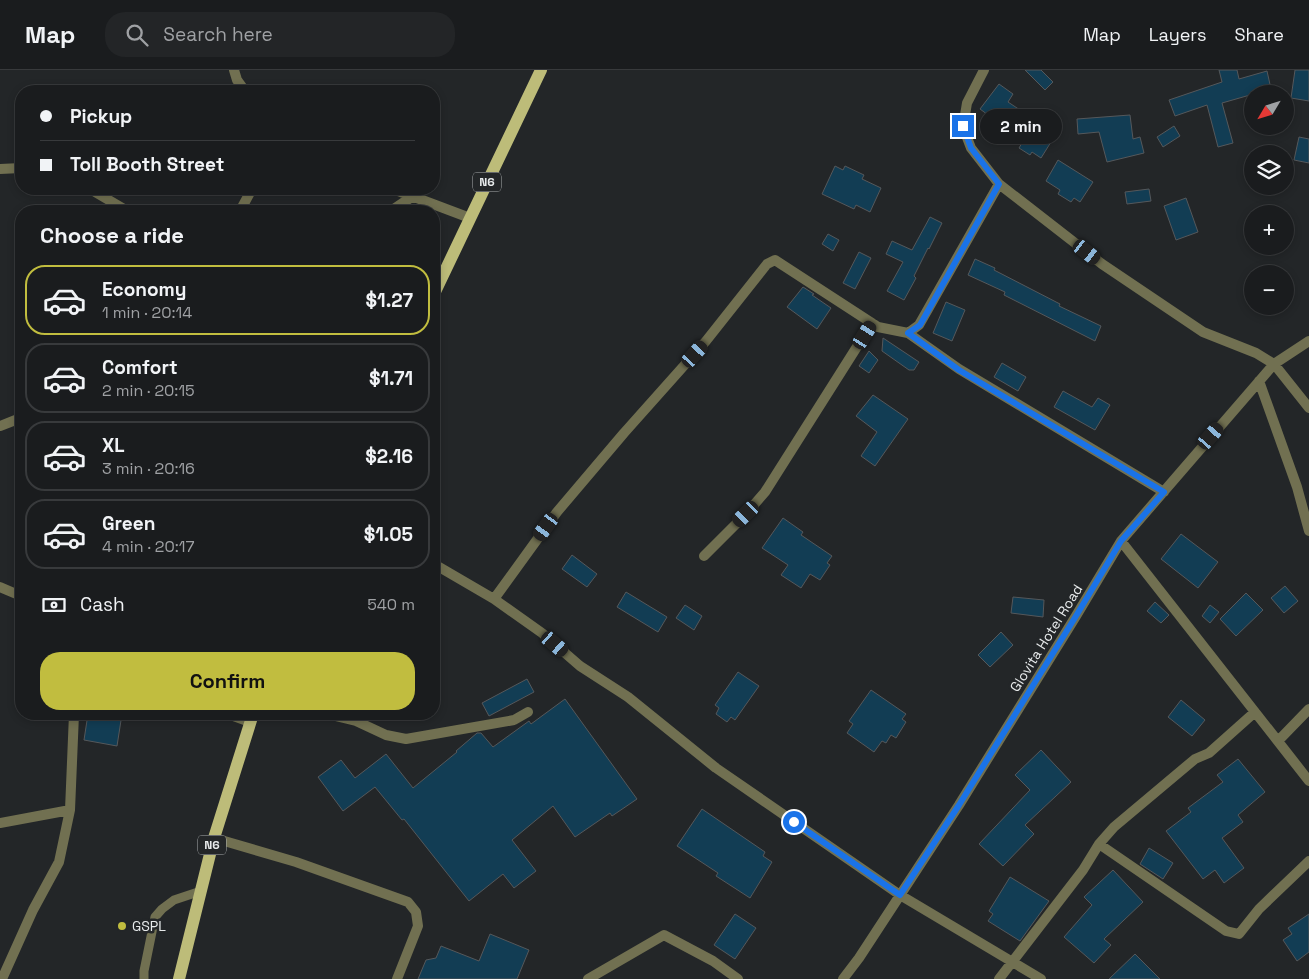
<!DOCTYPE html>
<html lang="en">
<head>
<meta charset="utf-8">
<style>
	:root { --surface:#1a1c1e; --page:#232527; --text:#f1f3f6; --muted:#9fa1a4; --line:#383a3c; --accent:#c1bd3f }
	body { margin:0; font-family:"Space Grotesk",sans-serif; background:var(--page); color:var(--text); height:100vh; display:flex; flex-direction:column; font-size:19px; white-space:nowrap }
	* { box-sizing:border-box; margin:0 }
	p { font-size:16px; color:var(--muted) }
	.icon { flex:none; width:28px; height:28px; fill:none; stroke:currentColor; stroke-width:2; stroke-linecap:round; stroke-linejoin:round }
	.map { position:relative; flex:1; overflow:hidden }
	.drawer { position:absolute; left:15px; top:135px; width:425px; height:515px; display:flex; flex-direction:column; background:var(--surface); border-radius:20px; box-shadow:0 2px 8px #0003,0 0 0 1px var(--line) }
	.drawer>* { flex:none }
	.hud { position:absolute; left:15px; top:15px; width:425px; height:110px; border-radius:20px; box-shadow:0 2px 8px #0003,0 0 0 1px var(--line); display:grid; align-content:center; height:110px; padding:0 25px; background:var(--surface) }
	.needle { width:32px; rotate:232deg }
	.fabs { position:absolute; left:1244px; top:15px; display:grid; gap:10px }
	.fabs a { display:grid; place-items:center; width:50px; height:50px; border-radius:50%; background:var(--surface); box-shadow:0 2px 8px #0003,0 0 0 1px var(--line); font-size:25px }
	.end { position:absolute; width:22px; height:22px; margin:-11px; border:6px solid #1a73e8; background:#fff; box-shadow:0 0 0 2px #fff }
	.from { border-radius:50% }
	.bubble { position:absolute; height:35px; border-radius:18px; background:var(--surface); box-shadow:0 2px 8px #0003,0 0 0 1px var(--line); font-size:16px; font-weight:700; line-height:35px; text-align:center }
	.car { position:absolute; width:15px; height:30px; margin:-15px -8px; border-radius:6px; box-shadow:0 0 4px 1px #0007; background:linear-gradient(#222 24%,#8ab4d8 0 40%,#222 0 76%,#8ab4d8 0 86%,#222 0) }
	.hud b { display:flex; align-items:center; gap:18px; height:48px; font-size:19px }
	.hud b+b { border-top:1px solid var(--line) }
	.hud i { width:12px; height:12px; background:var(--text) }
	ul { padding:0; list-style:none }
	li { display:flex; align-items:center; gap:15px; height:70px; margin:0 10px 8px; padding:0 15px; border:2px solid var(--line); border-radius:20px }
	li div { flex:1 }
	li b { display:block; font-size:19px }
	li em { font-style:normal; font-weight:700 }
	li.current { border-color:var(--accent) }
	li>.icon { width:45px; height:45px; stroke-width:1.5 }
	h2 { padding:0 25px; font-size:22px; line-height:60px }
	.pay { display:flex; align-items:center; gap:12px; height:55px; padding:0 25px; font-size:19px }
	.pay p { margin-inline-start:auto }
	.action { display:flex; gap:10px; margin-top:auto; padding:10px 25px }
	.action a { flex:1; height:58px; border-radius:20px; background:var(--accent); color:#111; font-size:20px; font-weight:700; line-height:58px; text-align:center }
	header { display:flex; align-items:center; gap:30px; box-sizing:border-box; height:70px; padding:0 25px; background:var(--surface); border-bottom:1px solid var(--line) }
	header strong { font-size:24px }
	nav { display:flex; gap:28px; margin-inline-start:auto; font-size:18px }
	.search { width:350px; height:45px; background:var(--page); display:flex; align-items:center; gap:12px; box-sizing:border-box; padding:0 18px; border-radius:20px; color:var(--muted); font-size:19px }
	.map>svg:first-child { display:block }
	.building { fill:#123d54; stroke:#55585b }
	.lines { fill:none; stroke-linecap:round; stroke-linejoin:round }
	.lane { stroke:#717051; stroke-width:9 }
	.street { stroke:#717051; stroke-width:10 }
	.primary { stroke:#bdbc79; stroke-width:12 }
	.route { stroke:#1a73e8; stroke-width:6 }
	.poi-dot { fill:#c1bd3f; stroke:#232628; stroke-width:2 }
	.labels { text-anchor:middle; stroke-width:5; stroke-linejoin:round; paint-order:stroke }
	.shield { fill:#232628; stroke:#acafb0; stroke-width:1 }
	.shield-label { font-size:12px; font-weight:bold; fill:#e7eaeb }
	.street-label { font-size:14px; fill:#e7eaeb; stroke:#232628 }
	.poi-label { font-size:14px; fill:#e7eaeb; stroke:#232628; text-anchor:start }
</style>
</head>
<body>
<header>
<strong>Map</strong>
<div class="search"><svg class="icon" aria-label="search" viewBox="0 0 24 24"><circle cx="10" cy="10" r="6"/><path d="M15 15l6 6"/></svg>Search here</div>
<nav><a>Map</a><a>Layers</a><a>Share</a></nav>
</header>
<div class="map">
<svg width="1309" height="909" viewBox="0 0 1309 909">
	<rect width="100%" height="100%" fill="#232628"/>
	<path class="building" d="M1025,0h16l12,12 -8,8z
		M1219,0h18l2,9 28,-8 4,18 -49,14 11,40 -15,4 -11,-42 -32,11 -6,-16 53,-18z
		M1295,0h14v31l-18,-3z
		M999,14l14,10 -5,8 48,32 -15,24 -9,-6 -2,3 -11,-7 3,-5 -17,-11 2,-3 -27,-20z
		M1130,45l3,24 7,-2 4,16 -37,9 -8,-30 -21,2 -1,-15z
		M1174,56l6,10 -17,11 -6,-10z
		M1299,67l10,2v24l-15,-3z
		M1058,90l35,22 -13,20 -6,-4 -3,4 -13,-8 2,-4 -14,-9z
		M835,96l8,4 2,-4 19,9 -2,4 19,9 -11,24 -14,-7 -2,4 -32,-15z
		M1149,119l2,12 -24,3 -2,-12z
		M1186,128l12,34 -22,8 -12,-34z
		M930,147l12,6 -13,26 -1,-1 -14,28 2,2 -12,22 -17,-9 16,-29 -17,-8 6,-13 20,9z
		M828,164l11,6 -6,11 -11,-7z
		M859,182l12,6 -16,31 -12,-6z
		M975,189l20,9 -1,2 66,34 -1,2 42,20 -6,15 -91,-46 1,-3 -37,-17z
		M803,217l11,7 -2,1 19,13 -14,21 -30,-22z
		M946,232l19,8 -13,31 -19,-8z
		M883,268l36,24 -5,8h-5l-27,-19z
		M869,281l9,9 -9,13 -10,-7z
		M1002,293l24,14 -8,14 -24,-14z
		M1063,321l29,16 6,-9 12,7 -15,25 -41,-23z
		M873,325l35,24 -33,47 -14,-10 16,-24 -21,-16z
		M783,448l20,14 -2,3 31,21 -5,7 3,2 -10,15 -10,-6 -9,14 -20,-13 7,-10 -26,-17z
		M1181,464l37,28 -20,26 -37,-29z
		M572,485l25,19 -10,13 -25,-18z
		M1285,516l13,15 -14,12 -13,-15z
		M626,522l41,25 -9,15 -41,-25z
		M1246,523l17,17 -27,26 -16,-17z
		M1013,527l31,3 -1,17 -32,-4z
		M1155,532l14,13 -8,8 -14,-12z
		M685,535l17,11 -8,14 -18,-12z
		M1210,535l9,7 -9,11 -8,-7z
		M1001,562l12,13 -23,22 -12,-12z
		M738,602l21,14 -24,34 -4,-3 -4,5 -11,-8 3,-6 -4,-3z
		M527,609l7,13 -45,24 -7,-13z
		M871,620l35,24 -4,5 4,3 -10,16 -5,-3 -5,8 -4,-2 -8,11 -27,-19 6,-9 -4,-3z
		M565,629l72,100 -25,17 -2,-3 -35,24 -22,-31 -41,34 24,31 -22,17 -11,-14 -34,27 -65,-82 -2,1 -27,-33 -32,24 -25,-34 23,-17 14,18 31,-24 27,34 44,-36 -1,-1 21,-18h4l12,14 36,-26 2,3z
		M1181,630l24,20 -13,16 -24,-19z
		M88,644h34l-5,32 -33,-6z
		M1041,680l30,32 -46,43 9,9 -31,32 -24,-22 51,-54 -15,-15z
		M1238,689l27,33 -27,23 5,7 -21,16 22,30 -20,15 -9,-13 -12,9 -37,-48 25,-19 -3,-4 35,-26 -6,-7z
		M702,739l63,43 -2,4 9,6 -22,36 -34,-22 2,-3 -41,-27z
		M1149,778l24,15 -10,16 -23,-15z
		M1113,800l30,32 -39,37 7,6 -17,18 -30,-26 28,-32 -8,-8z
		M1010,807l39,24 -29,40 -32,-20 5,-7 -4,-3z
		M735,844l21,14 -21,31 -21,-14z
		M1309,844v38l-12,9 -14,-21 9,-6 -4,-6z
		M490,864l39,16 -12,29h-99l8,-19 10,-2 5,-12 38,15z
		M1135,884l25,25h-51z"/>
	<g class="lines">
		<path class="lane" d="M144,909v-8l11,-54 7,-8 12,-9 27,-9"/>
		<path class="street" d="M234,0l3,10 8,11
			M984,0l-17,33 -4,24 8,21 28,36 103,80 101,68 53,21 18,11 35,44
			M0,99l21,-1
			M90,119l34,20 12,2
			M393,119l77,29
			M240,141l12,-22
			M391,141l22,-15
			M908,263l51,36 205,123
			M1259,311l38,106 12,44
			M0,356l18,-7 3,1
			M1121,471l188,240
			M704,486l42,-42 19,-22 107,-169
			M434,494l60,35 63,-87 67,-79 82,-92 61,-77 8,-4 3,2 100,65 30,6 11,-8 80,-141
			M0,517l21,9
			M494,529l48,34 38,33 48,31 88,71 184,127 141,84
			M228,644l22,8
			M327,644l29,7 30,14 20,4 108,-19 14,-8
			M1278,671l31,-32
			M0,753l70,-13
			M214,768l82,24 112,40 8,10 2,14 -21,53
			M1099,774l127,87 13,3 20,-25 50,-48
			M2,909l31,-69 26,-48 11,-52 4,-96
			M588,909l76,-44 49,26 25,18
			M843,909l16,-21 100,-153 117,-189 45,-75 153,-177 35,-23
			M999,909l84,-109 16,-26 15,-17 81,-68 14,-6 46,-41"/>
		<path class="primary" d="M434,224l107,-224
			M179,909l35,-141 39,-124"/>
	</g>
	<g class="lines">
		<path class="route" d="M794,752l106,73 59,-90 117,-189 45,-75 43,-49 -205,-122 -51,-37 12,-8 79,-141 -28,-36 -8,-22"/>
	</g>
	<circle class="poi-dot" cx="122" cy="856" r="5"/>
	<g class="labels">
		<g class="shield">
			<rect x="473" y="102.5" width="28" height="19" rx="4"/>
			<rect x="198" y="765.5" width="28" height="19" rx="4"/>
		</g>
		<g class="shield-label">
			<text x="487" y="116">N6</text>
			<text x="212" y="779">N6</text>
		</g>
		<g class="street-label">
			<text transform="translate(1046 568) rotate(-58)" y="5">Glovita Hotel Road</text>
		</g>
		<g class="poi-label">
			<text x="132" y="861">GSPL</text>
		</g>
	</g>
</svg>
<div class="fabs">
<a><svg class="needle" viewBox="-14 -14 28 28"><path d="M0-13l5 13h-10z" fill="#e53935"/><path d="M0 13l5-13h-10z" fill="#9fa1a4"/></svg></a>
<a><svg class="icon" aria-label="layers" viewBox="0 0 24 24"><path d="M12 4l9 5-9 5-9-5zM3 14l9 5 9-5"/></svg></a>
<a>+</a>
<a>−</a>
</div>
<i class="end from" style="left:794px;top:752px"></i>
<i class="end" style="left:963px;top:56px"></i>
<div class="bubble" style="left:980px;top:39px;width:82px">2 min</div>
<i class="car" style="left:1087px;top:182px;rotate:128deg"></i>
<i class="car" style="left:865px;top:265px;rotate:32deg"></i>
<i class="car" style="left:695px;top:284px;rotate:42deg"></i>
<i class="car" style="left:1211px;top:366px;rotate:41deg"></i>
<i class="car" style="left:746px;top:444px;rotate:226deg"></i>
<i class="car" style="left:546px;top:457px;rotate:216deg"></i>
<i class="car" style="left:555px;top:574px;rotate:131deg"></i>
<div class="hud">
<b><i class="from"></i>Pickup</b>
<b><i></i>Toll Booth Street</b>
</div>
<section class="drawer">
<h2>Choose a ride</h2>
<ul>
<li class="current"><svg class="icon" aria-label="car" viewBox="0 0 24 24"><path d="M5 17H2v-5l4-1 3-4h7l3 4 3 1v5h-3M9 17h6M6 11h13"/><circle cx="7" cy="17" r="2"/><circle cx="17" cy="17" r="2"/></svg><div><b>Economy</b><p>1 min · 20:14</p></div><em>$1.27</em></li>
<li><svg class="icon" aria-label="car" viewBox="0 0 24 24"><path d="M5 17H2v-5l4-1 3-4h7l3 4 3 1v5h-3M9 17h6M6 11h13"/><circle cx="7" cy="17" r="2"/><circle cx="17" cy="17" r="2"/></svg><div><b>Comfort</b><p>2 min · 20:15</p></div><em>$1.71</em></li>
<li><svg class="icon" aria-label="car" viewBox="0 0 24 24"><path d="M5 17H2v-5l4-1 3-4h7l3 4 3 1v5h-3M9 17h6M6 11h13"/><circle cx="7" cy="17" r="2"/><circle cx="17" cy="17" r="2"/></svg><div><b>XL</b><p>3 min · 20:16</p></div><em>$2.16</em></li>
<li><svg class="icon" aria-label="car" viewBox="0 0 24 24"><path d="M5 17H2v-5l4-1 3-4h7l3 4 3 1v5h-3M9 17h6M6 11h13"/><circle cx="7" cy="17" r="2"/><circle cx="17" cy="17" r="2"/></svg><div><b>Green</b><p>4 min · 20:17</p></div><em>$1.05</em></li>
</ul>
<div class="pay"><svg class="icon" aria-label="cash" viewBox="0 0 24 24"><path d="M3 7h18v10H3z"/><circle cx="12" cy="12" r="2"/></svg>Cash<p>540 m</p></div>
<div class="action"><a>Confirm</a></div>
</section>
</div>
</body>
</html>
